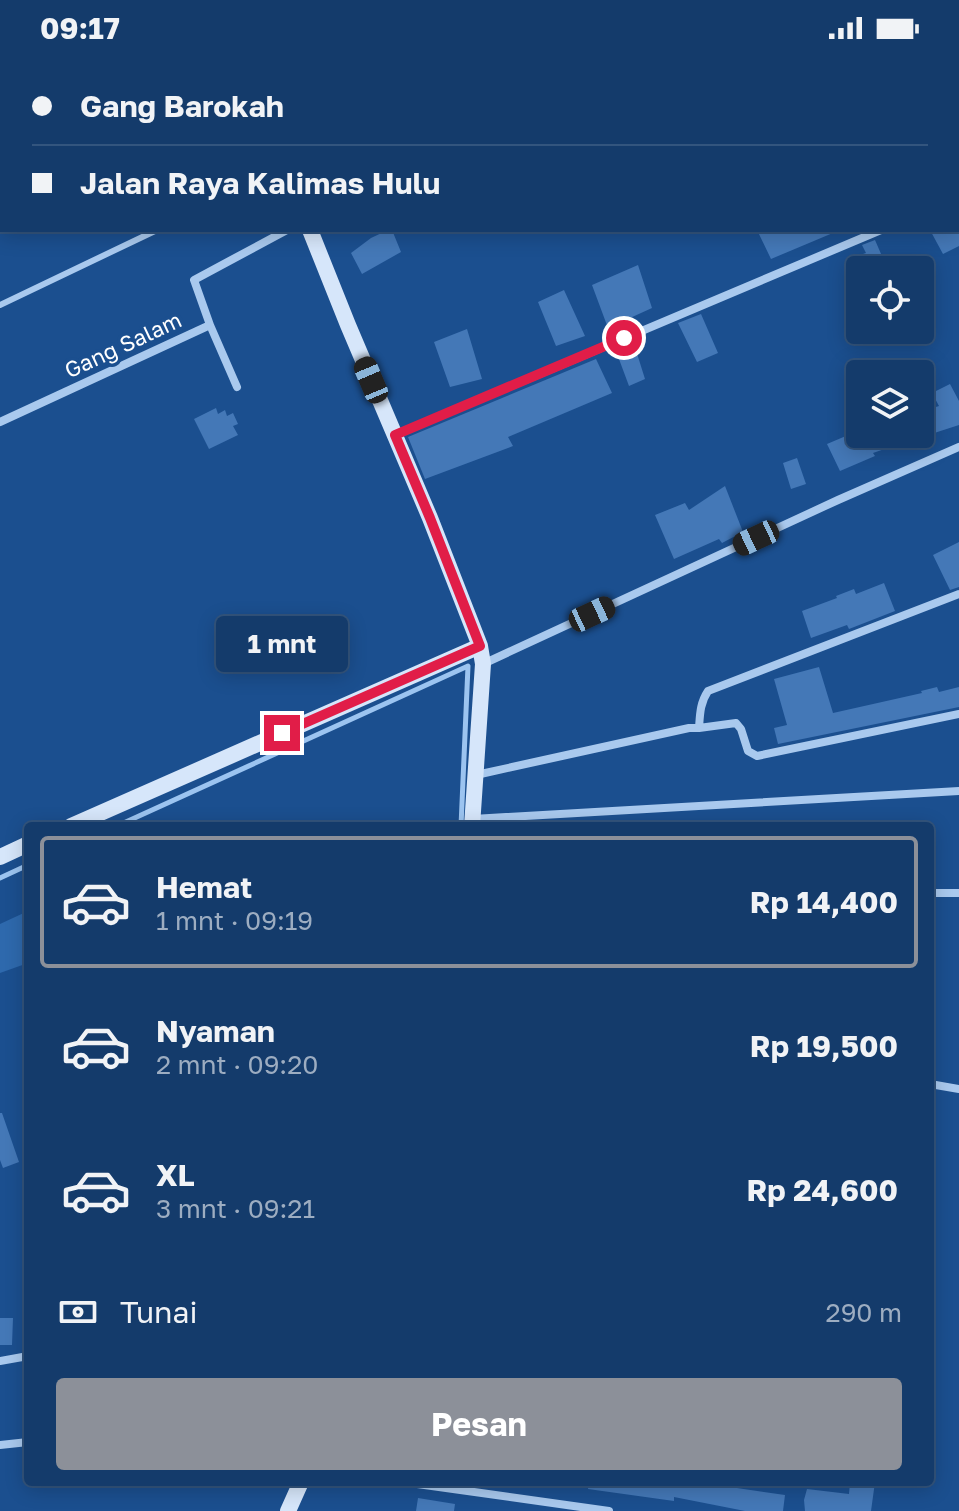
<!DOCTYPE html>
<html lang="id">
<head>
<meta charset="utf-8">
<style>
	:root { --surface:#143b6b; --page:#1d4271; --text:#f1f3f6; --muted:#9dadc1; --line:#33557e; --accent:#8c9099 }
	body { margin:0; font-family:"Golos Text",sans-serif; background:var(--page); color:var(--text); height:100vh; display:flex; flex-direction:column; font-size:30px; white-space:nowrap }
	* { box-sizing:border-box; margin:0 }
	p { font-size:26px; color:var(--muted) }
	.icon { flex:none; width:44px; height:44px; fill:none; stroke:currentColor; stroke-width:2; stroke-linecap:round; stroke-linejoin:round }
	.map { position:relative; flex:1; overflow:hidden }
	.side { position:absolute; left:24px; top:766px; width:910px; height:664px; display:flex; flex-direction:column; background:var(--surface); border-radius:8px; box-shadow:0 4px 20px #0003,0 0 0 2px var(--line) }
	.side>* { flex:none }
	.hud { position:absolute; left:0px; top:0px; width:960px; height:176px; box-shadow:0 4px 20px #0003,0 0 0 2px var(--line); display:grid; align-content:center; height:176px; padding:0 32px; background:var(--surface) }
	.controls { position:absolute; left:846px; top:200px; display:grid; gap:16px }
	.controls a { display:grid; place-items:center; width:88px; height:88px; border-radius:8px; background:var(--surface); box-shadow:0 4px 20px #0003,0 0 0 2px var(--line); font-size:40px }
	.end { position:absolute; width:36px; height:36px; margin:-18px; border:10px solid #e11d48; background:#fff; box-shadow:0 0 0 4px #fff }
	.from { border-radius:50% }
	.bubble { position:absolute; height:56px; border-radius:8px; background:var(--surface); box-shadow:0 4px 20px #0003,0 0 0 2px var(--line); font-size:26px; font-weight:700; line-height:56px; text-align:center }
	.car { position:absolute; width:24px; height:48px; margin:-24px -12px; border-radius:10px; box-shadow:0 0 6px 2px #0007; background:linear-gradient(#222 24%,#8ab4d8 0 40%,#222 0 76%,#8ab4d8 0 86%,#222 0) }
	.hud b { display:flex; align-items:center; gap:28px; height:76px; font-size:30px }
	.hud b+b { border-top:2px solid var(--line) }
	.hud i { width:20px; height:20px; background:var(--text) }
	ul { padding:14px 0 0; list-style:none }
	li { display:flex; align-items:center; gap:24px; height:132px; margin:0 16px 12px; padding:0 16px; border:4px solid transparent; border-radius:8px }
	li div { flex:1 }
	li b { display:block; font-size:30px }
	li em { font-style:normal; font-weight:700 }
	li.selected { border-color:var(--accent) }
	li>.icon { width:72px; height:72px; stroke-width:1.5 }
	.pay { display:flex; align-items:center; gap:20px; height:88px; padding:0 32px; font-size:30px }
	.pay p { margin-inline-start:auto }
	.cta { display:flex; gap:16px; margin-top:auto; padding:16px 32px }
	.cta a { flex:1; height:92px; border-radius:8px; background:var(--accent); color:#fff; font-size:32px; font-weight:700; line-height:92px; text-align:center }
	.status { display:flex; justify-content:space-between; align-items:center; height:56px; padding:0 40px; background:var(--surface); direction:ltr }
	.status svg { height:22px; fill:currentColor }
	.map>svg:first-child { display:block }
	.green { fill:#2e69ad }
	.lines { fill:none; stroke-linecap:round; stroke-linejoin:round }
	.stream { stroke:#9cc4f0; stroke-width:5 }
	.building { fill:#4478b7 }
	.lane { stroke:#a9c9ee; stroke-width:6 }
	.street { stroke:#a9c9ee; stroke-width:8 }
	.secondary { stroke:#d6e6fa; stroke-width:16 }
	.route { stroke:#e11d48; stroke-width:10 }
	.labels { text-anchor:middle; stroke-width:7; stroke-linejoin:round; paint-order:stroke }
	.street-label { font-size:22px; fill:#fff; stroke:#1b4f8f }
</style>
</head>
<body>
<div class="status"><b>09:17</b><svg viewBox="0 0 49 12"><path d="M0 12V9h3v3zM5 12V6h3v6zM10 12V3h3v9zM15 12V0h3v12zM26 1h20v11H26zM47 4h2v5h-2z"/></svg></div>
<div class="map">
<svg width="959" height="1455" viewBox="0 0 959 1455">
	<rect width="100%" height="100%" fill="#1b4f8f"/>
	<path class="green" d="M28,855v52l-28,10v-49z"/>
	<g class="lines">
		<path class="stream" d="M117,770l351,-160 -7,160
			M0,822l28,-13"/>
	</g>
	<path class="building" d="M388,174h4l9,22 -39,22 -11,-21 20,-15z
		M757,174h83l-69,29z
		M930,174h29v16l-16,8z
		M875,184l13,30h-18l-7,-16 3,-1 -4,-8z
		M638,209l14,43 -44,20 -16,-43z
		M564,234l21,46 -29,10 -18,-44z
		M701,258l17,39 -21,9 -19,-39z
		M467,273l15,50 -32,8 -16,-45z
		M634,288l11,35 -16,7 -13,-35z
		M596,303l16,34 -104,44 5,9 -88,33 -17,-42z
		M950,328l9,17v24l-34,11 -5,-15v-9l19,-6 -7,-13z
		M216,352l2,6 7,-4 2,6 6,-3 5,11 -5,2 5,9 -29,14 -15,-30z
		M860,374v4h32l4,11 -23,8 2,3 -35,15 -13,-27z
		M797,402l9,26 -15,5 -8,-26z
		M725,430l18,46 -21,11 -3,-4 -45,20 -19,-44 30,-12 4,7z
		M959,486v45l-9,3 -17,-35z
		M884,527l11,28 -46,18 -2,-4 -36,13 -9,-27 35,-13 -1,-2 18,-7 2,5z
		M819,611l14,46 89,-20 -1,-2 16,-4 2,5 20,-5v20l-181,37 -4,-16 13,-3 -13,-46z
		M0,1057h2l17,49 -16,6 -3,-8z
		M0,1262h13l-1,27h-12z
		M589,1426h114v1l82,12 -2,16h-38l-71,-14v4l-86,-12z
		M850,1426h25l-4,29h-66l-1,-11 3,-11 42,5z
		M418,1442l37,6 -1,7h-38z"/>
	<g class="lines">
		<path class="lane" d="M0,249l157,-75"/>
		<path class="street" d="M55,0l1,2
			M479,2l4,-2
			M676,2l4,-2
			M0,43l2,-1
			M958,142l1,-1
			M210,269l27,62
			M0,366l210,-97 -16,-45 93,-50
			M395,379l486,-205
			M483,608l355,-164 121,-53
			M699,672l37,-5 5,6 7,22 9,5 202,-42
			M476,719l213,-47h10c1,-14 1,-25 9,-37l251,-97
			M473,763l486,-28
			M930,837h29
			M930,1028l29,5
			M0,1305l28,-5
			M0,1389l28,-3
			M403,1426l206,29"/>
		<path class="secondary" d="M235,0l1,2
			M310,174l38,95 82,193 50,128 3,18 -11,162
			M71,770l409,-180
			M0,801l28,-13
			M288,1455l13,-29"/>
	</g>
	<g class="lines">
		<path class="route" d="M282,677l198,-87 -50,-128 -35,-83 229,-97"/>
	</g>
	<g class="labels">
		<g class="street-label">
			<text transform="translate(123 289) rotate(-25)" y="8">Gang Salam</text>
		</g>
	</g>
</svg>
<div class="controls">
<a><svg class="icon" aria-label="locate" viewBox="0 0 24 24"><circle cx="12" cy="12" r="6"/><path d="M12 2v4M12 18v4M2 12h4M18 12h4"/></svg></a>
<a><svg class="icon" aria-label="layers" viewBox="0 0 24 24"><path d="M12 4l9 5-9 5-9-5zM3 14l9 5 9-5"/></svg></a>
</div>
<i class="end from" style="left:624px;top:282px"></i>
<i class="end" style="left:282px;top:677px"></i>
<div class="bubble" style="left:216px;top:560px;width:132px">1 mnt</div>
<i class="car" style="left:371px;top:324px;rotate:337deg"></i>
<i class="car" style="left:756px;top:482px;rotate:245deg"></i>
<i class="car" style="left:592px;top:558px;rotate:65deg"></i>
<div class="hud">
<b><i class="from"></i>Gang Barokah</b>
<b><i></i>Jalan Raya Kalimas Hulu</b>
</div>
<section class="side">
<ul>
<li class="selected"><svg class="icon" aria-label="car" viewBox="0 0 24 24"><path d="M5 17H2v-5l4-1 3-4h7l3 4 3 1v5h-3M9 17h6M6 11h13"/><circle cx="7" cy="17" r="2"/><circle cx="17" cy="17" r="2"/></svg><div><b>Hemat</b><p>1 mnt · 09:19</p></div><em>Rp 14,400</em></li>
<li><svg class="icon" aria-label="car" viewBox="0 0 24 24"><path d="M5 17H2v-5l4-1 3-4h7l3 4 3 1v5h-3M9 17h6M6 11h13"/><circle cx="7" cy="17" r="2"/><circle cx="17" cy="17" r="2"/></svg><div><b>Nyaman</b><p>2 mnt · 09:20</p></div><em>Rp 19,500</em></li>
<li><svg class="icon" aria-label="car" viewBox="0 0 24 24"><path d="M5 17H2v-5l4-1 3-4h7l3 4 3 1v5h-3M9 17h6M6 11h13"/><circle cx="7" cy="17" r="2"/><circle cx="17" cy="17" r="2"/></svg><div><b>XL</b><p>3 mnt · 09:21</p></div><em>Rp 24,600</em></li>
</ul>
<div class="pay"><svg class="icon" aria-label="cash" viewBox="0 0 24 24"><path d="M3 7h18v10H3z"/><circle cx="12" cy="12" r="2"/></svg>Tunai<p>290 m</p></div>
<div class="cta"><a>Pesan</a></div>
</section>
</div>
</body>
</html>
